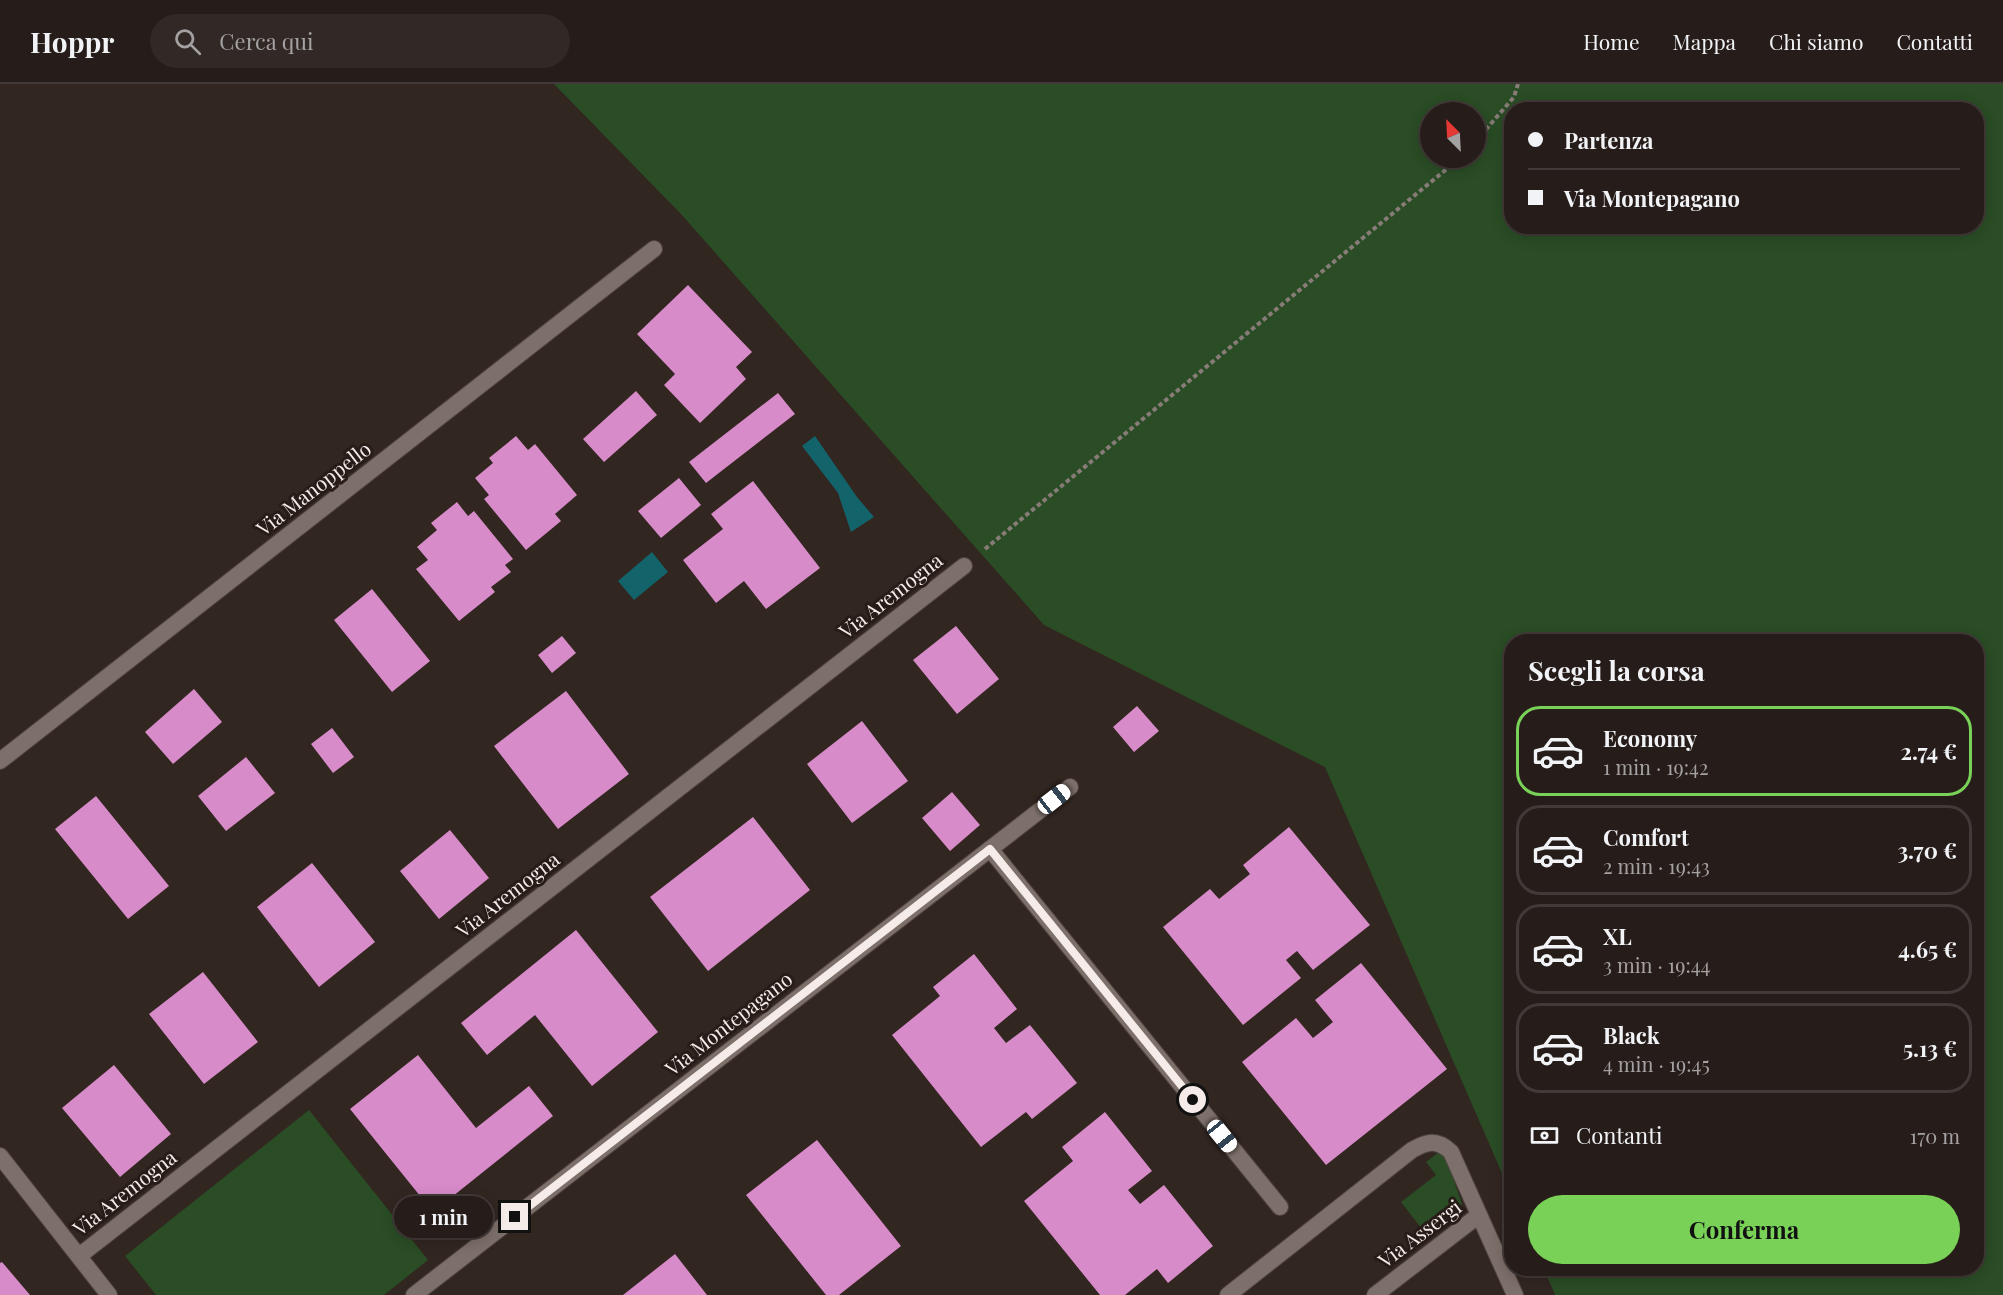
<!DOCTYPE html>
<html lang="it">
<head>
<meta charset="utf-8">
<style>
	:root { --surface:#261c19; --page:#322926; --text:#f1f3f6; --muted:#a4a1a2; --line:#423a38; --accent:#79d157 }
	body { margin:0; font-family:"Playfair Display",serif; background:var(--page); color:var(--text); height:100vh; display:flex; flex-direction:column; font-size:22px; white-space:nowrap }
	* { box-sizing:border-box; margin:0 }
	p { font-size:20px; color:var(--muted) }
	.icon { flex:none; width:33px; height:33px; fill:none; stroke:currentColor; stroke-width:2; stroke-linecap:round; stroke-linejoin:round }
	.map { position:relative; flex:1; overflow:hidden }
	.details { position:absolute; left:1504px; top:550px; width:480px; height:642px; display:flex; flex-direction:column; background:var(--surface); border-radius:24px; box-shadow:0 3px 15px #0003,0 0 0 2px var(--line) }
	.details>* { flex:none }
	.guide { position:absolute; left:1504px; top:18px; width:480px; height:132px; border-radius:24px; box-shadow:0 3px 15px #0003,0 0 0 2px var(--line); display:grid; align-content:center; height:132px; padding:0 24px; background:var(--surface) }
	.needle { width:39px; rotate:336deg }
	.tools { position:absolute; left:1420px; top:18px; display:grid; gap:12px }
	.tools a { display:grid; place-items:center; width:66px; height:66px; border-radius:50%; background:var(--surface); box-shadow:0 3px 15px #0003,0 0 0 2px var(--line); font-size:30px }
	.end { position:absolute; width:27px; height:27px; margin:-14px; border:8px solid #f5ece9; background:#111; box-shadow:0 0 0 3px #111 }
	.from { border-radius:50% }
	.bubble { position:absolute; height:42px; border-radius:21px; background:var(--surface); box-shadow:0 3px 15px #0003,0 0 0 2px var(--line); font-size:20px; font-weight:700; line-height:42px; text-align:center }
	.car { position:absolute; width:18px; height:36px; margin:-18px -9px; border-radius:8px; box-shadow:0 0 4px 2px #0007; background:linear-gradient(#fff 24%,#345 0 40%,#fff 0 76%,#345 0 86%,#fff 0) }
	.guide b { display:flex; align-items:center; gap:21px; height:57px; font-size:22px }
	.guide b+b { border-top:2px solid var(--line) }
	.guide i { width:15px; height:15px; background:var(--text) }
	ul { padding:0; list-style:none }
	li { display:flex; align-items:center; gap:18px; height:90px; margin:0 12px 9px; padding:0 12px; border:3px solid var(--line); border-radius:24px }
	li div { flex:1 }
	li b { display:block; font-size:22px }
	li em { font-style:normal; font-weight:700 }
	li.active { border-color:var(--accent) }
	li>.icon { width:54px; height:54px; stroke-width:1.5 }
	h2 { padding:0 24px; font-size:27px; line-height:72px }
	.pay { display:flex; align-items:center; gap:15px; height:66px; padding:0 24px; font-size:22px }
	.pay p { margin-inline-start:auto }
	.button { display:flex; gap:12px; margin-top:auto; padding:12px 24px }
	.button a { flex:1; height:69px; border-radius:36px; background:var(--accent); color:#111; font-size:24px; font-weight:700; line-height:69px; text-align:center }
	header { display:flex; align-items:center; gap:36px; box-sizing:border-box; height:84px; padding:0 30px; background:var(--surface); border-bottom:2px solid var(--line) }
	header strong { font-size:28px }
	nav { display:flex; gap:33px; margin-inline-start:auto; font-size:21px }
	.search { width:420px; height:54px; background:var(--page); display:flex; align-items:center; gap:15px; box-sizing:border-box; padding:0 21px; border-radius:33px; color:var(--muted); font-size:22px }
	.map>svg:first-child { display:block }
	.green { fill:#2a4d25; fill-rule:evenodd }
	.water { fill:#13636a }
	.building { fill:#d78bc8 }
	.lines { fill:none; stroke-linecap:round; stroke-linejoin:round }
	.service-casing { stroke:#4e4440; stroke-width:18 }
	.minor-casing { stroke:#4e4440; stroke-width:18 }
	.path { stroke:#877c78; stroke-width:4; stroke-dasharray:4.5 3; stroke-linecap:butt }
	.service { stroke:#7d6f69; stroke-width:16 }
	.minor { stroke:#7d6f69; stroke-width:16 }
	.route { stroke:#f5ece9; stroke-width:8 }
	.labels { text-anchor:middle; stroke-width:6; stroke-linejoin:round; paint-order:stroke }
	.street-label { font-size:20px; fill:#f5ece9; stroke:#281c18 }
</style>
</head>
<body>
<header>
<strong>Hoppr</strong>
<div class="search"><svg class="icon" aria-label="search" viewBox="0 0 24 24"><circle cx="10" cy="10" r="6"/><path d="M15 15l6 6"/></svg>Cerca qui</div>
<nav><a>Home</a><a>Mappa</a><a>Chi siamo</a><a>Contatti</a></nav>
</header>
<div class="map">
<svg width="2003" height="1211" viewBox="0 0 2003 1211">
	<rect width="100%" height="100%" fill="#322621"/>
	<path class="green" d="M554,0h1449v1211h-448l-11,-26h433v-627h-465v554l-187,-429 -281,-142 -363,-411zM1512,26h465v116h-465zM1431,28h45v46h-45z
		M309,1026l119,150 -44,35h-228l-31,-39z
		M1443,1065l19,55 -37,29 -24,-31 35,-27 -10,-13z"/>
	<path class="water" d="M815,352l42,61 17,20 -23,15 -13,-39 -36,-47z
		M652,468l16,20 -34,28 -16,-19z"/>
	<path class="building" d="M688,201l64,67 -16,15 10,12 -46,44 -36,-38 11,-11 -38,-40z
		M636,307l21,24 -53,47 -21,-23z
		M778,309l17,21 -89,69 -17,-21z
		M516,352l12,14 7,-6 42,51 -22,19 6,7 -35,29 -42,-51 5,-4 -14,-17 18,-15 -4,-5z
		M679,394l22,27 -40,33 -23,-27z
		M753,397l67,87 -54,41 -22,-28 -28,22 -33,-43 40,-31 -12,-15z
		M457,418l11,14 6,-5 39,48 -8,6 6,7 -20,15 4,5 -36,29 -43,-52 12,-9 -11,-13 20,-17 -6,-7z
		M372,505l58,72 -38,31 -58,-72z
		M956,542l43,53 -42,35 -44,-54z
		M562,552l14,17 -24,20 -14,-18z
		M194,605l28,33 -49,42 -28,-32z
		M566,607l63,83 -71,55 -64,-83z
		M1137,622l22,25 -25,21 -21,-25z
		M862,637l46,60 -56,42 -45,-59z
		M332,644l22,29 -21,16 -22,-29z
		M246,673l29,36 -49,38 -28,-35z
		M952,708l28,33 -30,26 -28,-33z
		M96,712l73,90 -41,33 -73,-90z
		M753,733l57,73 -102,81 -58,-74z
		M1289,743l81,98 -57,45 -16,-19 -11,9 15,18 -58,47 -80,-98 47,-38 9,10 31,-25 -7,-9z
		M450,746l39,48 -50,41 -39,-48z
		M312,779l63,79 -56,45 -62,-80z
		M576,846l82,102 -66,54 -57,-71 -48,40 -26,-32z
		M974,870l43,55 -23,19 12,15 24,-18 47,58 -45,36 -6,-7 -45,35 -89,-112 48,-39 -7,-9z
		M1361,879l86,106 -121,96 -84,-103 54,-44 17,20 20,-16 -18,-22z
		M203,888l55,70 -54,42 -55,-70z
		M418,971l58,73 53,-42 24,30 -120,96 -83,-103z
		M114,981l57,69 -51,43 -58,-69z
		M1105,1028l47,59 -24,19 12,14 24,-19 49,61 -45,37 -11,-14 -32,26h-25l-76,-94 49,-40 -11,-14z
		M817,1056l84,106 -62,49h-13l-80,-100z
		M675,1170l32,41h-84z
		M2,1178l28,33h-30v-32z"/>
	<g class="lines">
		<defs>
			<path id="service" d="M990,765l290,358"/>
			<path id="minor" d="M0,677l654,-512
				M0,1072l109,139
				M79,1172l885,-690
				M414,1211l656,-508
				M1228,1211l184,-145c16,-9 25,-11 39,2l64,143
				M1375,1211l104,-80"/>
		</defs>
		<use href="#service" class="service-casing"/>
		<use href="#minor" class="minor-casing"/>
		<path class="path" d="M1476,57l38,-44 4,-13
			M985,465l475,-391"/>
		<use href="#service" class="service"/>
		<use href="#minor" class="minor"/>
	</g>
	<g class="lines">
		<path class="route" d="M515,1133l475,-368 203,251"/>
	</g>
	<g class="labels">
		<g class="street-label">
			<text transform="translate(314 405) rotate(-38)" y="7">Via Manoppello</text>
			<text transform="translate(891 512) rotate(-38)" y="7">Via Aremogna</text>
			<text transform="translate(508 811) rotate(-38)" y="7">Via Aremogna</text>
			<text transform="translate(729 940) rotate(-38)" y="7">Via Montepagano</text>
			<text transform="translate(125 1109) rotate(-38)" y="7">Via Aremogna</text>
			<text transform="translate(1420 1150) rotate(-37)" y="7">Via Assergi</text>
		</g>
	</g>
</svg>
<div class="tools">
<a><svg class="needle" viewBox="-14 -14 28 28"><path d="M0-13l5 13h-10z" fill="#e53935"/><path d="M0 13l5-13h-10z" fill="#a4a1a2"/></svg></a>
</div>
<i class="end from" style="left:1193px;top:1016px"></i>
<i class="end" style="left:515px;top:1133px"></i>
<div class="bubble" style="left:394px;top:1112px;width:99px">1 min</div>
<i class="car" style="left:1054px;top:715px;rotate:52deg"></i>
<i class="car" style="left:1222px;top:1052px;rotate:141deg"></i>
<div class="guide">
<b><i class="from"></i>Partenza</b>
<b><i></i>Via Montepagano</b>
</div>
<section class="details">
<h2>Scegli la corsa</h2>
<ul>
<li class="active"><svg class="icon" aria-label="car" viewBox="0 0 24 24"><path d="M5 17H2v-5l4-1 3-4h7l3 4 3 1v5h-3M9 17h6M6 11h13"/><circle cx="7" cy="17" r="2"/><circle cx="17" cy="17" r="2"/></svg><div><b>Economy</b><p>1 min · 19:42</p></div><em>2.74 €</em></li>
<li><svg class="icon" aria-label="car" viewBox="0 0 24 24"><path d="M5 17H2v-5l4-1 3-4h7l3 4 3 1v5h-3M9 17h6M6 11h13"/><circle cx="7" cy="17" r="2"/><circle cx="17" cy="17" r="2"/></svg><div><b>Comfort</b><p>2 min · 19:43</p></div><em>3.70 €</em></li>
<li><svg class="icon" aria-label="car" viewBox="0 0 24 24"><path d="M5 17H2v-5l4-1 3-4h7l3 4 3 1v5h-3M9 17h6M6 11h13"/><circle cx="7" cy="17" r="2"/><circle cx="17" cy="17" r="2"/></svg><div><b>XL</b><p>3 min · 19:44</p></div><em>4.65 €</em></li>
<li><svg class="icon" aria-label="car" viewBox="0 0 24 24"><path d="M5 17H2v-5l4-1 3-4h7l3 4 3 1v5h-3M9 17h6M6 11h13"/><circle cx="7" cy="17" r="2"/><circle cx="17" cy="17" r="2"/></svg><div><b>Black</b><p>4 min · 19:45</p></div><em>5.13 €</em></li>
</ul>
<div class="pay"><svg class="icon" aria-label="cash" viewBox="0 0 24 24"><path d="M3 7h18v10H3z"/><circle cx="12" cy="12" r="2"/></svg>Contanti<p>170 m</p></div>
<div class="button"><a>Conferma</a></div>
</section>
</div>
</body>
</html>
